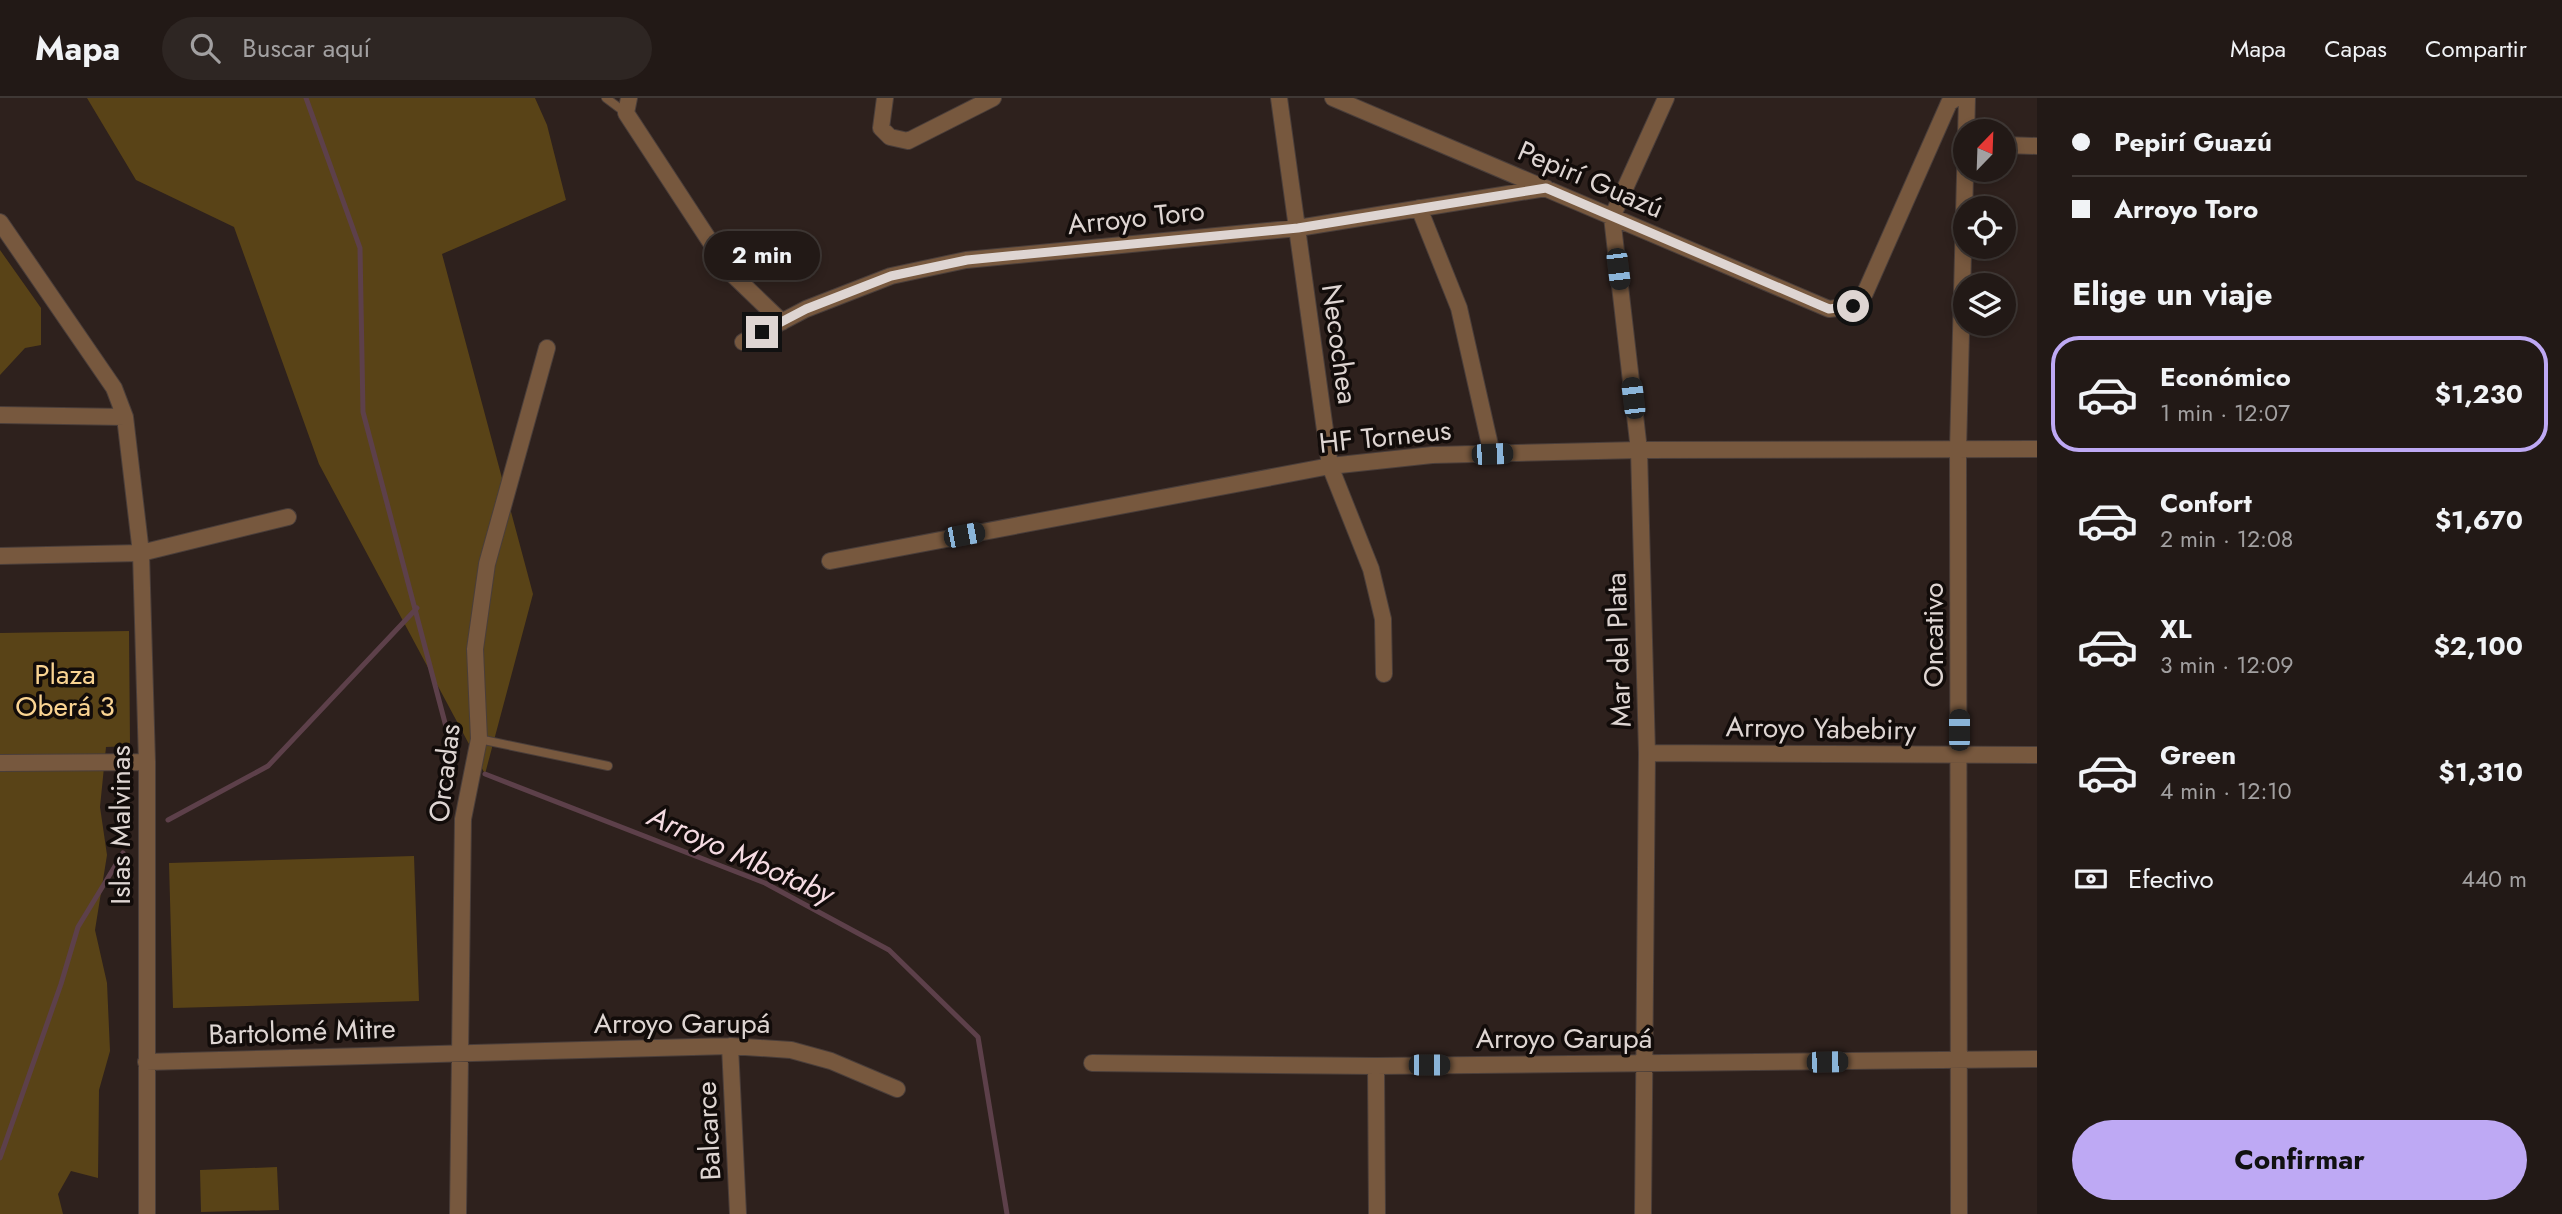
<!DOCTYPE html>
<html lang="es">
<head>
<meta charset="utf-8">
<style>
	:root { --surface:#221916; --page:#2e2623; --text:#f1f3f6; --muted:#a2a0a1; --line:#3f3835; --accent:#bea9f4 }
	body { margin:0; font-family:Jost,sans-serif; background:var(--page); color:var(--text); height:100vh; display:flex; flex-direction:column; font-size:26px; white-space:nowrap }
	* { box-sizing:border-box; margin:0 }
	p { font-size:23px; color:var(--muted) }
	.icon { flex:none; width:38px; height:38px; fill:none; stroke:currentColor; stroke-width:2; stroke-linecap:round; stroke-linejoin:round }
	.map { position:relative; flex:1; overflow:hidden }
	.panel { display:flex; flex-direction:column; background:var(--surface); width:525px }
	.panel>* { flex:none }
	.banner { display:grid; align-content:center; height:154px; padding:0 35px; background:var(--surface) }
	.needle { width:46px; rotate:23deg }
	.tools { position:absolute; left:1953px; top:21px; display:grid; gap:14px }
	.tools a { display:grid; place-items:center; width:63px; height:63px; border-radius:50%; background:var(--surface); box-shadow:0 4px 10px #0003,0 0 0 2px var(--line); font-size:35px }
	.end { position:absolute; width:32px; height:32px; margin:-16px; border:9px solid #ded5d2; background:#111; box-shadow:0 0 0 4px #111 }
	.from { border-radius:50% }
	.bubble { position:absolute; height:49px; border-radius:24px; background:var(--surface); box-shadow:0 4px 10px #0003,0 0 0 2px var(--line); font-size:23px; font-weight:700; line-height:49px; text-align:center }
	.car { position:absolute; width:21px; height:42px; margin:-21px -10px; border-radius:9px; box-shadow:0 0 5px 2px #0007; background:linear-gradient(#222 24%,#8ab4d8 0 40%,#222 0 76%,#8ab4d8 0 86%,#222 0) }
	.banner b { display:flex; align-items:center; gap:24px; height:66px; font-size:26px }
	.banner b+b { border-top:2px solid var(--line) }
	.banner i { width:18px; height:18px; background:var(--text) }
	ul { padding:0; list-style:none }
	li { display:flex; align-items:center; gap:21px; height:116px; margin:0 14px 10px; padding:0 21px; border:4px solid transparent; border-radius:28px }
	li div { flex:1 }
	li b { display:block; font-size:26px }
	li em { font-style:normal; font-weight:700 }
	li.on { border-color:var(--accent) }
	li>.icon { width:63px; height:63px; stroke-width:1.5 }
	h2 { padding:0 35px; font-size:32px; line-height:84px }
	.pay { display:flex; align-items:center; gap:18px; height:77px; padding:0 35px; font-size:26px }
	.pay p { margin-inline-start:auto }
	.action { display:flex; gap:14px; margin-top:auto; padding:14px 35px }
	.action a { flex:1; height:80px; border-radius:42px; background:var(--accent); color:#111; font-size:28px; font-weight:700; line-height:80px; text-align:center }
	header { display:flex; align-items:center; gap:42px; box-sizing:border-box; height:98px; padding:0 35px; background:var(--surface); border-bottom:2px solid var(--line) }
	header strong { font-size:33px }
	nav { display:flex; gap:38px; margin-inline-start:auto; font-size:24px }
	.search { width:490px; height:63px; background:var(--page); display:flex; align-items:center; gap:18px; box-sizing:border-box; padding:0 24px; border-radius:38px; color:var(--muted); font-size:26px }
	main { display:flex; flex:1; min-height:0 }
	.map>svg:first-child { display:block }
	.green { fill:#594317 }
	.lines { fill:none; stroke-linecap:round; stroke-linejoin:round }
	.stream { stroke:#5d404a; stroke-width:5 }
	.lane-casing { stroke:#4a3e3a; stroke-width:10 }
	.street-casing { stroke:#4a3e3a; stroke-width:18 }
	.lane { stroke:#77583e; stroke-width:8 }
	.street { stroke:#77583e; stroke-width:16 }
	.route { stroke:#ded5d2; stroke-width:9 }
	.labels { text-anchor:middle; stroke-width:7; stroke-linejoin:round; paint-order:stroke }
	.street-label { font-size:28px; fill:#ded5d2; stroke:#120c0a }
	.park-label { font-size:28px; fill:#fad492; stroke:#120c0a }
	.water-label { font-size:30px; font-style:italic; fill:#f5dbe2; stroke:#120c0a }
</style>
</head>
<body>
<header>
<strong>Mapa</strong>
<div class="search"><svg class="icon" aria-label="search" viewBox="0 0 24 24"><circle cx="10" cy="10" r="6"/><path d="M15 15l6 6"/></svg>Buscar aquí</div>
<nav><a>Mapa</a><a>Capas</a><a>Compartir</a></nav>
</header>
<main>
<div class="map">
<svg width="2037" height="1116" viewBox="0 0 2037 1116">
	<rect width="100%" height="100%" fill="#2e211d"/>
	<path class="green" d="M87,0h448l12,27 19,75 -124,54 91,340 -48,180 -166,-310 -85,-237 -98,-47z
		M0,152l41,58v37l-16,3 -25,27z
		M129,533l1,115 -24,1 -6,60 7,48 -12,75 12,53 3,68 -11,39 -1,88 -27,-7 -13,23 5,20h-63v-581z
		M414,758l5,145 -246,7 -4,-145z
		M277,1069l2,43 -78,2 -1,-42z"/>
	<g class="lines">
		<path class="stream" d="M306,0l54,150 3,164 91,345
			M485,676l280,109 124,67 89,87 29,177
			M168,722l100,-54 149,-158
			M0,1060l61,-174 17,-57 45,-74"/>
		<defs>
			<path id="lane" d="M606,0l20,15
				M479,641l129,27"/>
			<path id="street" d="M629,0l-3,15 104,159 52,50
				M885,0l-4,30 9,9 18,4 85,-43
				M1279,0l51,368 41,103 12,50 1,55
				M1333,0l496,211 24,-3 12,-13 84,-190 7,-5
				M2004,47l33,1
				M1419,110l40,100 33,146
				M0,124l114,166 11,29 16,136 6,209v452
				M743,244l63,-33 85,-33 75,-16 332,-32 248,-40
				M0,317l125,2
				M0,458l141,-3 147,-36
				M830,463l500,-95 102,-11 207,-5 398,-1
				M1647,655l390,2
				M0,665l147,-1
				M730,948l8,168
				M146,964l584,-16 61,4 40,11 66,28
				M1092,965l284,3 661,-7
				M1376,968l1,148
				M458,1116l5,-395 16,-80 -4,-90 12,-85 60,-216
				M1643,1116l4,-461 -8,-303 -27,-233 54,-119
				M1959,1116l-1,-764 9,-352"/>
		</defs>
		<use href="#lane" class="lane-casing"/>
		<use href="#street" class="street-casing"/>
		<use href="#lane" class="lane"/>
		<use href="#street" class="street"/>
	</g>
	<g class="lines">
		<path class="route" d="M762,234l44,-23 85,-33 76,-16 331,-32 248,-40 283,121 24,-3"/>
	</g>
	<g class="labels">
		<g class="street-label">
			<text transform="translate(1591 81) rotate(23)" y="10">Pepirí Guazú</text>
			<text transform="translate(1136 119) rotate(-6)" y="10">Arroyo Toro</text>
			<text transform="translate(1340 246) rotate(82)" y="10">Necochea</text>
			<text transform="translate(1385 338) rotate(-6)" y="10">HF Torneus</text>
			<text transform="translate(1933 537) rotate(-90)" y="10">Oncativo</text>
			<text transform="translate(1618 552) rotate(-92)" y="10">Mar del Plata</text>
			<text transform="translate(1821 630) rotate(1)" y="10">Arroyo Yabebiry</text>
			<text transform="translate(444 675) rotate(-83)" y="10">Orcadas</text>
			<text transform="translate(120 727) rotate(-90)" y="10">Islas Malvinas</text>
			<text x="682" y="935">Arroyo Garupá</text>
			<text transform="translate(302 933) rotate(-2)" y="10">Bartolomé Mitre</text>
			<text x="1564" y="950">Arroyo Garupá</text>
			<text transform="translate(708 1033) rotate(-93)" y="10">Balcarce</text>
		</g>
		<g class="park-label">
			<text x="65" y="586">Plaza<tspan x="65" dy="32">Oberá 3</tspan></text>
		</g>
		<g class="water-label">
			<text transform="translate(741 757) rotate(24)" y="10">Arroyo Mbotaby</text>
		</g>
	</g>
</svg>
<div class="tools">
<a><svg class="needle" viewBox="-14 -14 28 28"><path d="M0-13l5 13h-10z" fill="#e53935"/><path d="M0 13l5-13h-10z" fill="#a2a0a1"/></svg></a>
<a><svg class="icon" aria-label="locate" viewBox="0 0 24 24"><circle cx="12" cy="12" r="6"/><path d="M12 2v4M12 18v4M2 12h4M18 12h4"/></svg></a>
<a><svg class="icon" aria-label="layers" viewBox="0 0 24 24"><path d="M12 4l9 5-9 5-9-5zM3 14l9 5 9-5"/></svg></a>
</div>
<i class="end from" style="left:1853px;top:208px"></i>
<i class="end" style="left:762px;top:234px"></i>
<div class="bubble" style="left:704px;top:133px;width:116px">2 min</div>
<i class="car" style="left:1618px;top:171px;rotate:173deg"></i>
<i class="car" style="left:1633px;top:300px;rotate:353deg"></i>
<i class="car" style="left:1492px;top:356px;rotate:88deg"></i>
<i class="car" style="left:964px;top:437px;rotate:79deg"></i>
<i class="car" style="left:1959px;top:632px;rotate:0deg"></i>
<i class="car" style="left:1827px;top:964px;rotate:89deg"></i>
<i class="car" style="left:1429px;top:967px;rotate:90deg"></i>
</div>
<section class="panel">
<div class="banner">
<b><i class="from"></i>Pepirí Guazú</b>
<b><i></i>Arroyo Toro</b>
</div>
<h2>Elige un viaje</h2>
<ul>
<li class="on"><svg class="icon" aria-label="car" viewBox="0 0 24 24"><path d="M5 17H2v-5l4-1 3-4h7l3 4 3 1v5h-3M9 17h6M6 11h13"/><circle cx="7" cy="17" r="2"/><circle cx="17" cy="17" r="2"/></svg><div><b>Económico</b><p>1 min · 12:07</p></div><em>$1,230</em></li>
<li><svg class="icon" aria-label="car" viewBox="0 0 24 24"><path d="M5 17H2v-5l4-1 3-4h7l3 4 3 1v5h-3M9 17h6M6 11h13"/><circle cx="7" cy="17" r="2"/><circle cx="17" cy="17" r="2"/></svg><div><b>Confort</b><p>2 min · 12:08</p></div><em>$1,670</em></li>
<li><svg class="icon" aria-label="car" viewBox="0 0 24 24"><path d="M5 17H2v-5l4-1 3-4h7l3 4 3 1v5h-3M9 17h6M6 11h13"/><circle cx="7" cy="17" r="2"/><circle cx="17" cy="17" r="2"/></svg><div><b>XL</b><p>3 min · 12:09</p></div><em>$2,100</em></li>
<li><svg class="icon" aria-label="car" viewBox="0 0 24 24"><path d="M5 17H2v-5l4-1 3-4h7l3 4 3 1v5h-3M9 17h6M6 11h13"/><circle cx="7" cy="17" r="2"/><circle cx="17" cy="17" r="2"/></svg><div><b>Green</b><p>4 min · 12:10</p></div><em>$1,310</em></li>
</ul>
<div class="pay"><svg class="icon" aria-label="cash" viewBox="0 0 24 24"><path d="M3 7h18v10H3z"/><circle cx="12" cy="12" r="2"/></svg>Efectivo<p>440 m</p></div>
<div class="action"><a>Confirmar</a></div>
</section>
</main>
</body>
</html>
